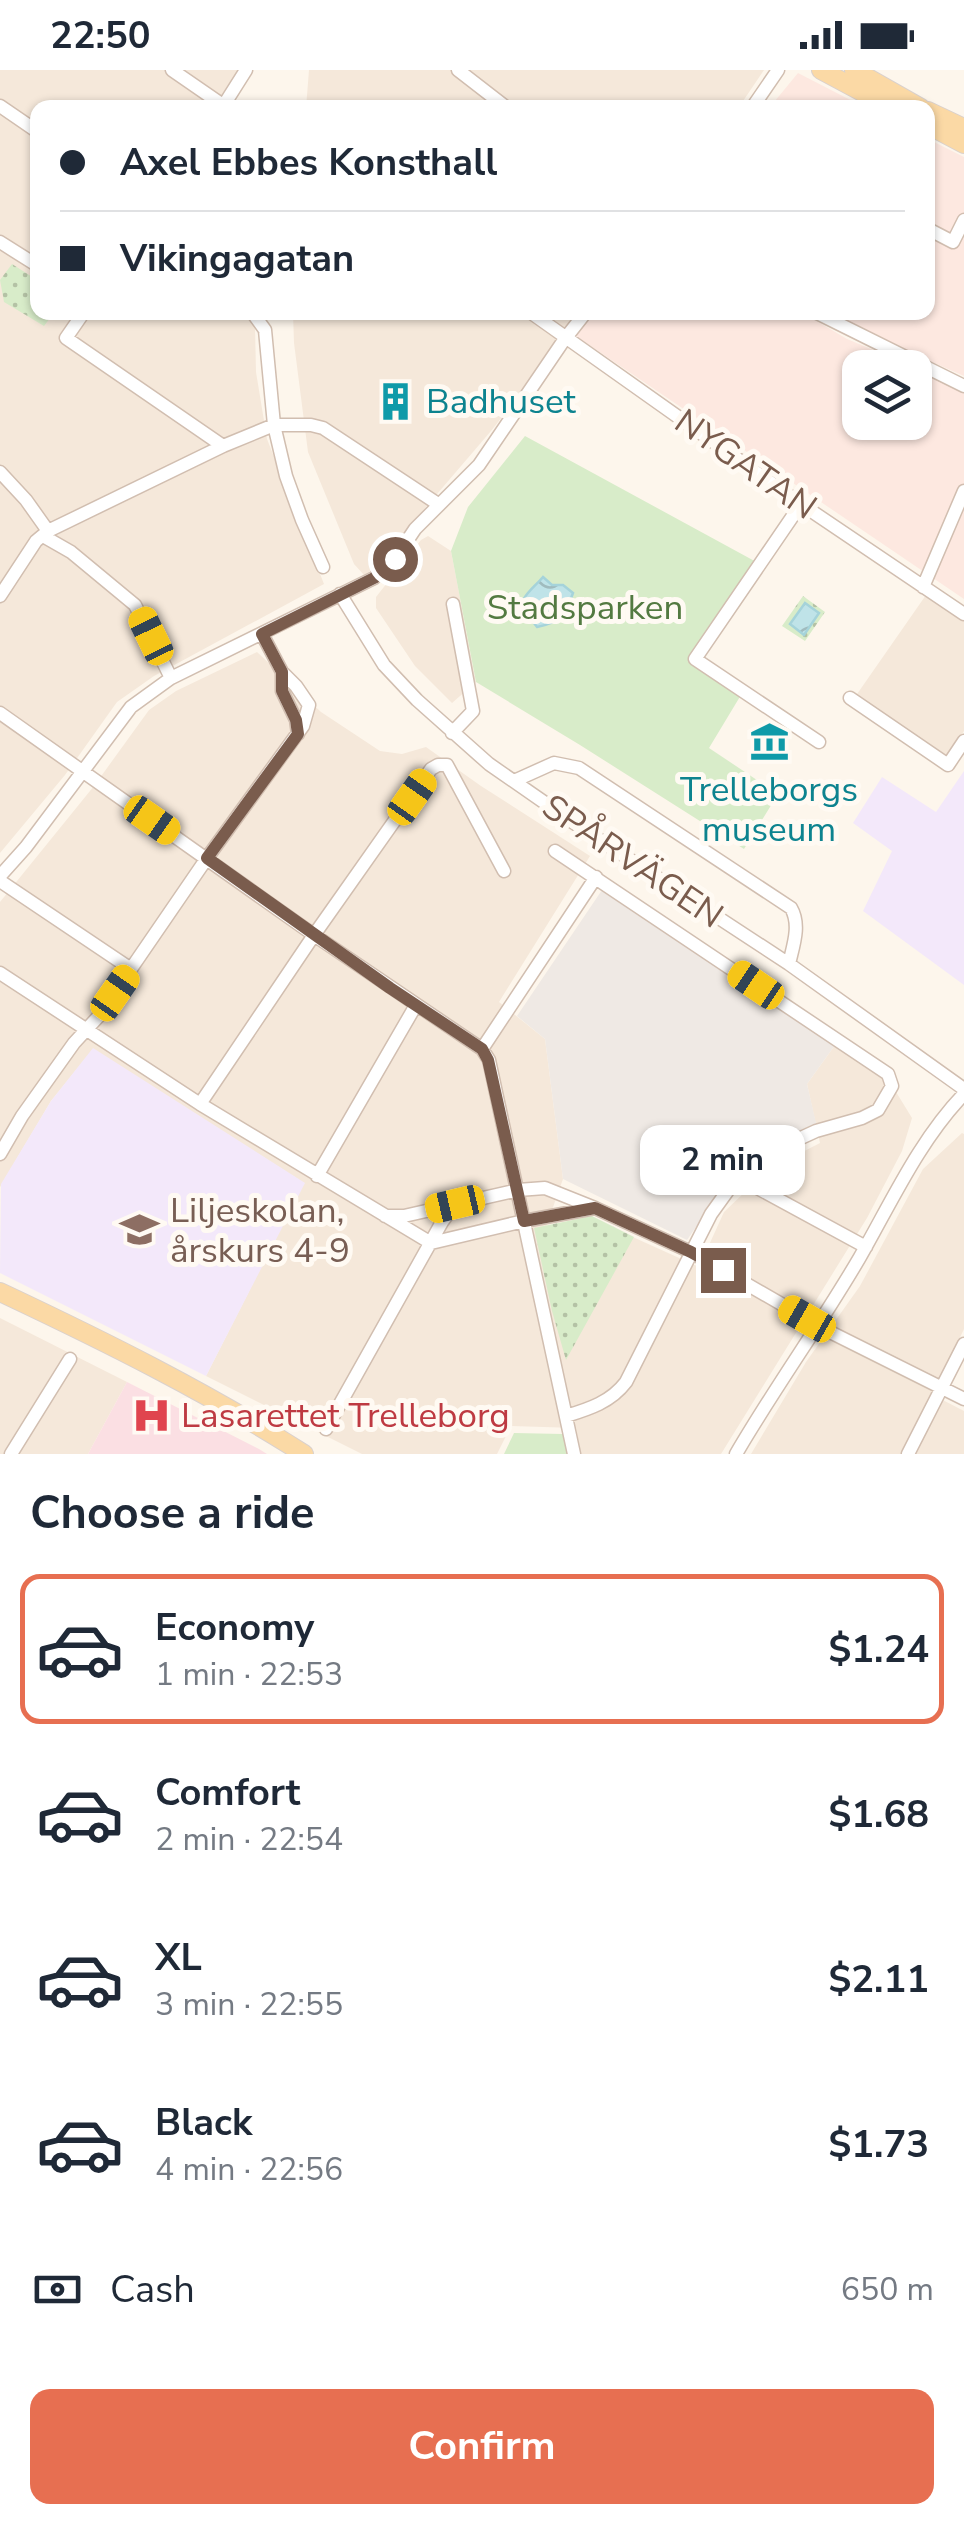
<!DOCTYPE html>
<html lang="en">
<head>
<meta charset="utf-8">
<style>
	:root { --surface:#fff; --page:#f6f6f7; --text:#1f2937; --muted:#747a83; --line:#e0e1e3; --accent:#e76f51 }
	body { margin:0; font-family:"Nunito Sans",sans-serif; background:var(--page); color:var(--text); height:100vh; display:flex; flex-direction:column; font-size:38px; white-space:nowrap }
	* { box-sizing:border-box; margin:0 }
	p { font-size:32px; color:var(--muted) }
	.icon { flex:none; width:55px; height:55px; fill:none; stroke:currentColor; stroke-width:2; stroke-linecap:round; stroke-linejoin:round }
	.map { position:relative; height:1384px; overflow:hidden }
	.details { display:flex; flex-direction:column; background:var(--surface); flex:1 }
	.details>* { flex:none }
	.hud { position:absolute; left:30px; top:30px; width:905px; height:220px; border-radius:20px; box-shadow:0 2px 8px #0004; display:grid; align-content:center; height:220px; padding:0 30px; background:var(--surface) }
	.controls { position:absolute; left:842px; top:280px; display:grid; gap:20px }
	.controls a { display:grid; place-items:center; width:90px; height:90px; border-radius:20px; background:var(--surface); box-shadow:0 2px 8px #0004; font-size:50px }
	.end { position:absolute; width:45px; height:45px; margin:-22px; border:12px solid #7a5c4d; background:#fff; box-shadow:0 0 0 5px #fff }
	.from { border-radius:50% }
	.bubble { position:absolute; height:70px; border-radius:20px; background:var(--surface); box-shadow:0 2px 8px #0004; font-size:32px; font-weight:700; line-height:70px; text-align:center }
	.car { position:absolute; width:30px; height:60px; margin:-30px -15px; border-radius:12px; box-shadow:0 0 8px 2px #0007; background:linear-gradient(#f5c518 24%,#345 0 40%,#f5c518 0 76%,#345 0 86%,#f5c518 0) }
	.hud b { display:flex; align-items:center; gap:35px; height:95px; font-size:38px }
	.hud b+b { border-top:2px solid var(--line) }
	.hud i { width:25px; height:25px; background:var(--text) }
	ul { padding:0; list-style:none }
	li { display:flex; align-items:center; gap:30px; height:150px; margin:0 20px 15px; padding:0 10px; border:5px solid transparent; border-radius:20px }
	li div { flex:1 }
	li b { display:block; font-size:38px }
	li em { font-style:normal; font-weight:700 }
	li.active { border-color:var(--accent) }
	li>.icon { width:90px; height:90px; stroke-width:1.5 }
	h2 { padding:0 30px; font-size:45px; line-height:120px }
	.pay { display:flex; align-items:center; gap:25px; height:110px; padding:0 30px; font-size:38px }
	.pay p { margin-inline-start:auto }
	.primary-button { display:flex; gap:20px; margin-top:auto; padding:20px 30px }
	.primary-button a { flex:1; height:115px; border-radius:20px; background:var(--accent); color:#fff; font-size:40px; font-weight:700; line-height:115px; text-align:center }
	.status { display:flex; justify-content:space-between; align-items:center; height:70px; padding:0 50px; background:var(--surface); direction:ltr }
	.status svg { height:28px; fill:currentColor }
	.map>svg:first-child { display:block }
	.residential { fill:#f5e8da }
	.commercial { fill:#fde8e0 }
	.industrial { fill:#efe9e4 }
	.education { fill:#f3e8fa }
	.medical { fill:#fbdfe3 }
	.grass { fill:url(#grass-dots) }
	.park { fill:#d8ecc9 }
	.water { fill:url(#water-waves); stroke:#a5d3da; stroke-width:2.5 }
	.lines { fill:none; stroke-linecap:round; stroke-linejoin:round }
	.minor-casing { stroke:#d1beb0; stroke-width:15 }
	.major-casing { stroke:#dad1cd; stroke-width:20 }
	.minor { stroke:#fff; stroke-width:12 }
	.major { stroke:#fbd9a5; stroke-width:18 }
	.route { stroke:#7a5c4d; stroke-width:12 }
	.labels { text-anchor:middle; stroke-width:10; stroke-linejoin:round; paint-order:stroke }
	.culture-label { font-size:35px; fill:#0d838f; stroke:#fffaf3; text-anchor:start }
	.street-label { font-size:35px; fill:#7a5c4d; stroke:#fffaf3 }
	.park-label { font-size:35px; fill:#537a41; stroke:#fffaf3 }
	.education-label { font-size:35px; fill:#785e54; stroke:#fffaf3; text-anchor:start }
	.health-label { font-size:35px; fill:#be3a42; stroke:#fffaf3; text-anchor:start }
</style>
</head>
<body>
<div class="status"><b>22:50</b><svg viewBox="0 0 49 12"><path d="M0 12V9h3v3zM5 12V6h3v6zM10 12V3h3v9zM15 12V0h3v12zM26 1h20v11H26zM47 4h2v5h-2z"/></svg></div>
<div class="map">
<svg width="964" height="1384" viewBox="0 0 964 1384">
	<defs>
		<pattern id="grass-dots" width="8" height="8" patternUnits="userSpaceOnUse" patternTransform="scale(2.5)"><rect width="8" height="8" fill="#d8ecc9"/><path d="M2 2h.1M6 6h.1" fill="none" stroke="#b4c2a5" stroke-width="1.8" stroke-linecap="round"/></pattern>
		<pattern id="water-waves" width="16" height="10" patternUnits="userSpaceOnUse" patternTransform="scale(2.5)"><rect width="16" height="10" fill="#bfe3e8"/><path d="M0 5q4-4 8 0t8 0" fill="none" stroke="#a0bbbe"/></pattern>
	</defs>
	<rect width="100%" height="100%" fill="#fdf6ec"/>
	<path class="residential" d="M0,0h238l-24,37 -176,1v204l225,1 -8,14 1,45 11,67 57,145 -170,92 -37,26 -52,73 -65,78z
		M309,0h455l-25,37 -433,1z
		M293,243h290l-92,118 -119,139 -8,5 -10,-11 -46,-112 -14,-109z
		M428,466l23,15 25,131 -24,21 -37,-37 -39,-58v-11l45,-57z
		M926,525l38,26v110l-19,28 -90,-62z
		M257,582l64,60 59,39 22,3 24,-7 55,39 109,70 -91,146 46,37 18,140 -22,62 83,-8 75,34 25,-55 45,-43 51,-26 -13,-59 28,-39 50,29 27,44 -10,33 -35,67 -146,236h-140l-5,-26 -65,-2 -14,28h-135l-156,-78 98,-193 -211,-134 -42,52 -51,86v-285l94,-116 55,-76 27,-19z
		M962,1063l2,1v195l-31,66 31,16v43h-213l55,-92 54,-76 63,-117z
		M0,1248l127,64 -39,72h-88z"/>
	<path class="commercial" d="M798,3l66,34h-94z
		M928,69l36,18v219l-111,-49 -24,-14 99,-1z
		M594,243h209l44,26 67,28 -54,1v54h55v-54l49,21v210l-388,-263z"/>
	<path class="industrial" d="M602,820l233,155 -28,39 9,39 -49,23 -37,32 -43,62 -124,-61 -18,-140 -28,-23z"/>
	<path class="education" d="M964,701v214l-101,-74 29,-60 -39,-28 29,-46 54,35z
		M93,978l212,135 -99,193 -206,-103 1,-89 50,-83z"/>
	<path class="medical" d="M127,1312l132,67 8,5h-179z"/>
	<path class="grass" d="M12,194l25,16 1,32 30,1 -5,6 -10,-5 -9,12 -40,-24 -4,-22z
		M803,526l22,16 -20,29 -23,-15z
		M592,1146l42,21 -68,123 -14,-49 -18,-83z"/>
	<path class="park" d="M525,366l235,128 -65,94 49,32 -35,58 69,46 -34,55 -164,-104 -104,-63 -25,-131 17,-44z
		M514,1363l49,1 5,20h-64z"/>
	<path class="water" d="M543,507l9,8h11l10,8c-7,21 -14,30 -36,34l-7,-9 -8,-1c-5,-19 10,-27 21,-40z
		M805,533l14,10 -15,22 -14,-11z"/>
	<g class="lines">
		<defs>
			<path id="minor" d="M172,0l55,38
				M458,0l49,38
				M0,36l38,26
				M222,38l24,-38
				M752,38l26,-38
				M928,159l25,13 11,-22
				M0,172l38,24
				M84,242l-18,26 157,108
				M252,242l13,18 9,95 12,51 16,44 21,47
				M530,242l271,192 163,110
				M815,242l149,74
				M0,402l26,28 22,31
				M801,434l-106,155 124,83
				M43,466l28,16 64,53 36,73
				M923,517l41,-96
				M340,524l44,71 33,35 72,64 82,57 218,143 175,125
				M0,526l36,-55 12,-10 175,-85 51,-21h37l12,3 115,76
				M282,602v19l14,29 2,14
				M850,628l98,67 16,-24
				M0,643l314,222 168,114
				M452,663l21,-22 -20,-107
				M514,711l40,-18 25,5 212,140c10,17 2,38 -2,56
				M555,781l333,223 4,12 -14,24 -16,8 -46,13 -26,12 -25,14 -31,25 -23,32 -85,168c-15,20 -37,27 -60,34
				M0,806l26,-29 105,-140 40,-29 203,-100 21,-19 20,-30 64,-64 85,-125 22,-28
				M0,811l131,88
				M0,903l200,131 231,139 93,-22 71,-13
				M200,1034l114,-169 117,-166 7,-4h9l57,106
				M0,1084l22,-38 52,-73 24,-26 109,-159 96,-132 6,-21 -13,-19 -14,-14 -20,-38
				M317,1106l99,-171
				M739,1108l127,69
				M385,1146h19l114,-26 27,-2 50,20 96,44 137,79 136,68
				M326,1359l116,-207 13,-18
				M11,1384l59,-95
				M574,1384l-85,-394 -7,-11 114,-172
				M736,1384c39,-67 85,-130 124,-197 32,-56 59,-116 104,-163
				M908,1384l56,-110"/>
			<path id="major" d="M821,0l71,38
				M854,0l67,38
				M928,41l36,17
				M928,55l36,19
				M0,1222c104,49 207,100 304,162"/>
		</defs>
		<use href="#minor" class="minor-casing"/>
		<use href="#major" class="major-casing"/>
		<use href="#minor" class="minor"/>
		<use href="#major" class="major"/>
	</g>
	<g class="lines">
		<path class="route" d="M395,489l-21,19 -112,56 20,38v19l14,29 2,14 -91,124 183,130 92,61 6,11 36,161 71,-13 96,44 32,18"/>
	</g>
	<defs>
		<symbol id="building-bare" viewBox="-9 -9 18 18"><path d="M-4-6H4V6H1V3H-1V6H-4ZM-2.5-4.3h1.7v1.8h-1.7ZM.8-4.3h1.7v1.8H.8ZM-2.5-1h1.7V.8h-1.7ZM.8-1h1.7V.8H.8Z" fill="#0f9aa8" stroke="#fffaf3" stroke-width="2.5" paint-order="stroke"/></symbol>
		<symbol id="museum-bare" viewBox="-9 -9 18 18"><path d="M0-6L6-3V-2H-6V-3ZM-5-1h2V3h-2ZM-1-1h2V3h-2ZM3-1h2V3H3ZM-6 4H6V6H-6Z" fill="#0f9aa8" stroke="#fffaf3" stroke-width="2.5" paint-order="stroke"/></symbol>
		<symbol id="school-bare" viewBox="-9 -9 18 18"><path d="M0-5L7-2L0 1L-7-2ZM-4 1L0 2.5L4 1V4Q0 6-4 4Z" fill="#8d6e63" stroke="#fffaf3" stroke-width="2.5" paint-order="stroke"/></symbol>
		<symbol id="hospital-bare" viewBox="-9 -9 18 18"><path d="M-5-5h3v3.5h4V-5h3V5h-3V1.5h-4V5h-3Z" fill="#e0444e" stroke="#fffaf3" stroke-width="2.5" paint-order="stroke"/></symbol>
	</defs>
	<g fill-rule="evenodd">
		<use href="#building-bare" x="368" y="304" width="55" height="55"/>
		<use href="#museum-bare" x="742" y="644" width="55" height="55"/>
		<use href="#school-bare" x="112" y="1132" width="55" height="55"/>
		<use href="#hospital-bare" x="124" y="1318" width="55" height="55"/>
	</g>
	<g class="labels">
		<g class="culture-label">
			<text x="426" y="343">Badhuset</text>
			<text x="769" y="731" text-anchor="middle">Trelleborgs<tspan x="769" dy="40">museum</tspan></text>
		</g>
		<g class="street-label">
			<text transform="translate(746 394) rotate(35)" y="12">NYGATAN</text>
			<text transform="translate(633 791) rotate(34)" y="12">SPÅRVÄGEN</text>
		</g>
		<g class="park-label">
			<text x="585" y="549">Stadsparken</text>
		</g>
		<g class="education-label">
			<text x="170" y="1152">Liljeskolan,<tspan x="170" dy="40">årskurs 4-9</tspan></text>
		</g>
		<g class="health-label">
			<text x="181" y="1357">Lasarettet Trelleborg</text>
		</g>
	</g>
</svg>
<div class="controls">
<a><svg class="icon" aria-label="layers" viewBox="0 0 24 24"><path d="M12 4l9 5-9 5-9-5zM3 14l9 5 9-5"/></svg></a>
</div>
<i class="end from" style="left:395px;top:489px"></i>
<i class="end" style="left:723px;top:1200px"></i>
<div class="bubble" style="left:640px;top:1055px;width:165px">2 min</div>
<i class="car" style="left:151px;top:566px;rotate:334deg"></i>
<i class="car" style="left:412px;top:727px;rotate:35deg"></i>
<i class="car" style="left:152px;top:750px;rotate:125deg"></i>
<i class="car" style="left:756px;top:915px;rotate:304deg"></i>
<i class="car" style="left:115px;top:923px;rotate:35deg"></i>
<i class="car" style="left:455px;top:1134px;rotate:257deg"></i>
<i class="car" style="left:807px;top:1249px;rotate:300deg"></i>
<div class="hud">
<b><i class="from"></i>Axel Ebbes Konsthall</b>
<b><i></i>Vikingagatan</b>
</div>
</div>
<section class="details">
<h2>Choose a ride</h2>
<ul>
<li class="active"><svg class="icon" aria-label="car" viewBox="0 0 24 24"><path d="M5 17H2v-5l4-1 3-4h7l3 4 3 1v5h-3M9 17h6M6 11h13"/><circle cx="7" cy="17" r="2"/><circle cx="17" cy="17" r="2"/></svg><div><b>Economy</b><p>1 min · 22:53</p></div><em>$1.24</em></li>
<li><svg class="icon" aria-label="car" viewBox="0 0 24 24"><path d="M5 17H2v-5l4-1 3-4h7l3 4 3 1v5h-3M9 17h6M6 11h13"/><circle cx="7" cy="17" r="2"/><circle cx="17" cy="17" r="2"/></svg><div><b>Comfort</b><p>2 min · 22:54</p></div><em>$1.68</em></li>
<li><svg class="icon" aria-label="car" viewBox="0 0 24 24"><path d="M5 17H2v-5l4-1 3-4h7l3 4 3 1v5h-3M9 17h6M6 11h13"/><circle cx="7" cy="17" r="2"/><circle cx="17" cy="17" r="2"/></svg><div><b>XL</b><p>3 min · 22:55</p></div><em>$2.11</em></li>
<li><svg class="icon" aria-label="car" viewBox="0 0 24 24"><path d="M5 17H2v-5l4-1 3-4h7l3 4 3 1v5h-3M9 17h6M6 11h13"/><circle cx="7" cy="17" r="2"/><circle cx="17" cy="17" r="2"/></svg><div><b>Black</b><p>4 min · 22:56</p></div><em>$1.73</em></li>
</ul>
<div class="pay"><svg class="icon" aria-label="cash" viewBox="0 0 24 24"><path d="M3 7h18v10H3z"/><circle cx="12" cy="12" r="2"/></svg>Cash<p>650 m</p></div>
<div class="primary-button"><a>Confirm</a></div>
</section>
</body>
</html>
